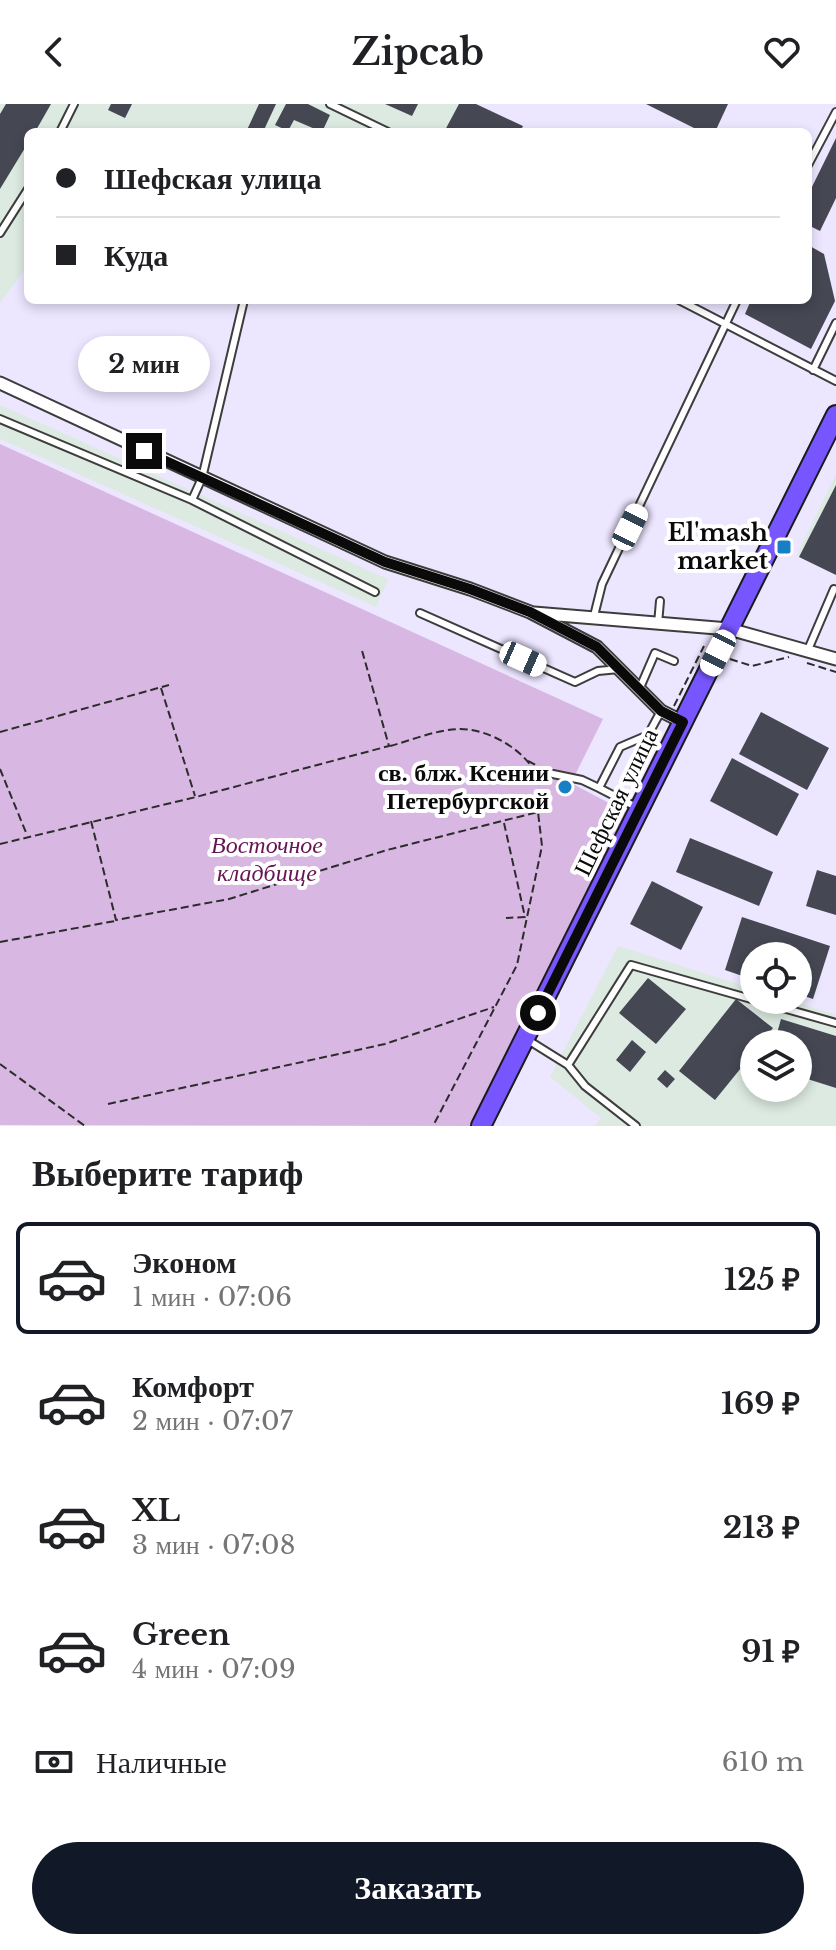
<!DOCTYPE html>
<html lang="ru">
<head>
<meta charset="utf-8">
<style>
	:root { --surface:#fff; --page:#f2f2f2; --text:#202124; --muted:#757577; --line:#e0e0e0; --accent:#111827 }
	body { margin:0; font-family:"Libre Baskerville",serif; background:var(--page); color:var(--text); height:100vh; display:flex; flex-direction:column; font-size:30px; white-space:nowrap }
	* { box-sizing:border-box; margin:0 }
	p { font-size:26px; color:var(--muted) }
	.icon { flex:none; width:44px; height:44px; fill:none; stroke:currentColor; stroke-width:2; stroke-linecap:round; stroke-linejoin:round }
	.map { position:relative; height:1022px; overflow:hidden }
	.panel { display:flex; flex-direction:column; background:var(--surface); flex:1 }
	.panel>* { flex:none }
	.banner { position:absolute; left:24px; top:24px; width:788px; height:176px; border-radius:12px; box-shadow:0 4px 12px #0003; display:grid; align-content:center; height:176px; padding:0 32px; background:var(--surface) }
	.buttons { position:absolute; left:740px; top:838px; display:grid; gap:16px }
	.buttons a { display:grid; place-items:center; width:72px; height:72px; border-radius:50%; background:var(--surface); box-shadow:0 4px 12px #0003; font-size:40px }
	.end { position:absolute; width:36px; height:36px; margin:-18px; border:10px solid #0a0a0a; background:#fff; box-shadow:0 0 0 4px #fff }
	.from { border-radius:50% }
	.bubble { position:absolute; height:56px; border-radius:28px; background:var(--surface); box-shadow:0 4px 12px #0003; font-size:26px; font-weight:800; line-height:56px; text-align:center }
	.car { position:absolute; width:24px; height:48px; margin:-24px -12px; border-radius:10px; box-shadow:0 0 6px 2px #0007; background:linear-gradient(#fff 24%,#345 0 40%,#fff 0 76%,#345 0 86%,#fff 0) }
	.banner b { display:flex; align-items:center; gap:28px; height:76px; font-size:30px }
	.banner b+b { border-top:2px solid var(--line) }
	.banner i { width:20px; height:20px; background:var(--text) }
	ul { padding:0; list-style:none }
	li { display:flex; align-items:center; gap:24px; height:112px; margin:0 16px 12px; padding:0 16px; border:4px solid transparent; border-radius:12px }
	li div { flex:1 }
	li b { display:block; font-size:30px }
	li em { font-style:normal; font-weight:800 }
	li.selected { border-color:var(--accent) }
	li>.icon { width:72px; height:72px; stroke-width:1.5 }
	h2 { padding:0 32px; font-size:36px; line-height:96px }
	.pay { display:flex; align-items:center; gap:20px; height:88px; padding:0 32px; font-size:30px }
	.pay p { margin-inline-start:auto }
	.cta { display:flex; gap:16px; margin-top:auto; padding:16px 32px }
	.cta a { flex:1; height:92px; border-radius:48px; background:var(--accent); color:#fff; font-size:32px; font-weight:800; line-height:92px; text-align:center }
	header { display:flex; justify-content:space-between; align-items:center; height:104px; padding:0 32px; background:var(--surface); font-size:36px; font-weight:800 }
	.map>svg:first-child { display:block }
	.industrial { fill:#dceae1; fill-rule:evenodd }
	.cemetery { fill:#d8b7e2 }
	.building { fill:#454753 }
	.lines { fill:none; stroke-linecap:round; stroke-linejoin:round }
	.lane-casing { stroke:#3d3d3d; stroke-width:10 }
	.street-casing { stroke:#3d3d3d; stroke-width:15 }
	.primary-casing { stroke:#1b1b1b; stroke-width:22 }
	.path { stroke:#2c2c2c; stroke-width:2; stroke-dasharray:8 4; stroke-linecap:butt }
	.lane { stroke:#fff; stroke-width:6 }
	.street { stroke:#fff; stroke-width:11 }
	.primary { stroke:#7856ff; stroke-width:18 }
	.route { stroke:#0a0a0a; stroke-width:10 }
	.poi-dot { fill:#167fc5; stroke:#fff; stroke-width:3 }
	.labels { text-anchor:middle; stroke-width:8; stroke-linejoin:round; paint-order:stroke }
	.poi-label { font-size:24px; font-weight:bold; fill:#0a0a0a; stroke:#fff; text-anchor:end }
	.street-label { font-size:24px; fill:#0a0a0a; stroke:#fff }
	.park-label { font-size:24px; font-style:italic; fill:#661553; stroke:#fff }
</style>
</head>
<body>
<header><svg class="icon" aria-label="back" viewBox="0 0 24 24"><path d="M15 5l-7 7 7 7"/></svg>Zipcab<svg class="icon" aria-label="heart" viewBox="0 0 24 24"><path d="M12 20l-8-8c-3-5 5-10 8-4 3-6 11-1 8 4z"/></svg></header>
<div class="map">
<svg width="836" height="1022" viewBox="0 0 836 1022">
	<rect width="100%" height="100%" fill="#ece6ff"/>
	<path class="industrial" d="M0,0h473l25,28h-470v133l-28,38z
		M0,301l388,174 -12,28 -376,-168z
		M836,370v101l-39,-20z
		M618,842l136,43v11h35l47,15v111h-241l6,-8 -51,-41zM754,940h44v44h-44z"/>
	<path class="cemetery" d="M0,340l603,275 -32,64 55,29 -156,314 -470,-1z"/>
	<path class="building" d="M6,0h45l-16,28h-7v11l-28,46v-75z
		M111,0h21l-7,14 -17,-8z
		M259,0h17l-13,28h-17z
		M286,0h22l22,11 -8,17 -28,-12 -6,11 -13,-6z
		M385,0h33l-6,12z
		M459,0h17l47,22 -3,6h-76z
		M646,0h82l-13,28h-13z
		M836,34v60l-16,33 -12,-6v-30z
		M808,141l16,9 11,47 -24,48 -66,-35 6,-14h57z
		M836,381v90l-37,-18z
		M761,608l68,36 -22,42 -68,-36z
		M732,654l67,36 -22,42 -67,-35z
		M690,734l83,34 -14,34 -83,-34z
		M817,766l19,6v39l-30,-9z
		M652,777l51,26 -22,43 -51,-26z
		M742,813l88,29 -17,53 -15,-5v-38h-44v24l-29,-10z
		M648,874l38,31 -30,35 -37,-31z
		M736,895l37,29 -13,16h-6v8l-39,48 -36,-29z
		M781,915l55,17v52l-38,-12v-32h-24z
		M632,936l14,12 -16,20 -14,-12z
		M665,966l10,9 -8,9 -10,-9z"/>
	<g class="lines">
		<defs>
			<path id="lane" d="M330,0l58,28
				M60,28l14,-28
				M808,61l28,-53
				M0,129l28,-44
				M679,196l157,81
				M813,266l23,-47
				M0,315l192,81 183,92
				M192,396l10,-22 42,-178
				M420,509l155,69 23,-11 21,-2
				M594,512l8,-32 135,-284
				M658,520l2,-23
				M807,548l27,-63
				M639,586l16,-37 19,8
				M553,670l29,6 17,8 21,-41 28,-12 13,-24
				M599,684l39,20
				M528,936l40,25 63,-100 205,58
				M568,961l17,21 51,40"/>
			<path id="street" d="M0,279l385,179 85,27 60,23 67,35 64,64 22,11
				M534,509l195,16 107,30"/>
			<path id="primary" d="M481,1022l355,-711"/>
		</defs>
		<use href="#lane" class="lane-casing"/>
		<use href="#street" class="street-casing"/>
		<use href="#primary" class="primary-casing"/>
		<path class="path" d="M730,555l22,7 37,-9
			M807,559l29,9
			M161,584l34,108
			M674,602l30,-60
			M0,628l169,-47
			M390,642c22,-6 46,-16 68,-17 28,-1 65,19 78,45 6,12 3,25 2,37
			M528,657l19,10
			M0,665l27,66
			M91,717l25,99 113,-21 158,-49 151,-38 4,34 -25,119 -84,161
			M504,719l21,94 -19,1
			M0,740l196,-47 193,-51 -28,-99
			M0,838l115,-21
			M0,960l85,62
			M108,1000l277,-60 109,-37"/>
		<use href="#lane" class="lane"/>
		<use href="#street" class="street"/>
		<use href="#primary" class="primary"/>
	</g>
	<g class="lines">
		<path class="route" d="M144,347l241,111 85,27 60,23 67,35 64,64 22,11 -145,291"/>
	</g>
	<g class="poi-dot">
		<rect x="776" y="435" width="16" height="16" rx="4"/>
		<circle cx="565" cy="683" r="8"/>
	</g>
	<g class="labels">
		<g class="poi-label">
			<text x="768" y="437">El'mash<tspan x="768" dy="28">market</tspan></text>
			<text x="549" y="677">св. блж. Ксении<tspan x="549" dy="28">Петербургской</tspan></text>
		</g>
		<g class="street-label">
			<text transform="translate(616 698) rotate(-64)" y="8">Шефская улица</text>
		</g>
		<g class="park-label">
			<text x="267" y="749">Восточное<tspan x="267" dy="28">кладбище</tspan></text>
		</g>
	</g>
</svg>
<div class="buttons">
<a><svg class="icon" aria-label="locate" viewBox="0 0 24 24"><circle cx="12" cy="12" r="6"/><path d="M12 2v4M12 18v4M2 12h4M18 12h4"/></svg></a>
<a><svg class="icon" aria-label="layers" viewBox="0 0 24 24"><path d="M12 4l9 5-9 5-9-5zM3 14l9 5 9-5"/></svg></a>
</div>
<i class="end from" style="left:538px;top:909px"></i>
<i class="end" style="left:144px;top:347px"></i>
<div class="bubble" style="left:78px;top:232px;width:132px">2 мин</div>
<i class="car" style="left:630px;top:423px;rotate:26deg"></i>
<i class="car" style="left:718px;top:549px;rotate:207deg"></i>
<i class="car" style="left:523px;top:555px;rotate:114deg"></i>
<div class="banner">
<b><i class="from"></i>Шефская улица</b>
<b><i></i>Куда</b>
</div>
</div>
<section class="panel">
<h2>Выберите тариф</h2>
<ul>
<li class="selected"><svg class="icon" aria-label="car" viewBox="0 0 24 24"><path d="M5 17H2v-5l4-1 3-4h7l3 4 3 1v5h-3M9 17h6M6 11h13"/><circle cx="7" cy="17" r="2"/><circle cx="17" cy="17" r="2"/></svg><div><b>Эконом</b><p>1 мин · 07:06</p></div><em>125 ₽</em></li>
<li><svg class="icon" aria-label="car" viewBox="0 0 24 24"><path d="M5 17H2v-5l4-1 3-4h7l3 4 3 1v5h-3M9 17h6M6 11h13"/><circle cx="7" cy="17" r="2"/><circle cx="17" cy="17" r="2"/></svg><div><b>Комфорт</b><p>2 мин · 07:07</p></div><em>169 ₽</em></li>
<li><svg class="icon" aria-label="car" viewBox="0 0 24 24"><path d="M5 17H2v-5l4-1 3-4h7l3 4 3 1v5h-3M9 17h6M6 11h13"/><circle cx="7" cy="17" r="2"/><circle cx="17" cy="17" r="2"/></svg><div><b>XL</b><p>3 мин · 07:08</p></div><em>213 ₽</em></li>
<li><svg class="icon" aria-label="car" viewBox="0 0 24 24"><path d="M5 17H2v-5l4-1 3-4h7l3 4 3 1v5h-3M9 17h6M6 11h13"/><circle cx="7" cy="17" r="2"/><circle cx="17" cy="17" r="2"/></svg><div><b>Green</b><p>4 мин · 07:09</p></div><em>91 ₽</em></li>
</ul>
<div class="pay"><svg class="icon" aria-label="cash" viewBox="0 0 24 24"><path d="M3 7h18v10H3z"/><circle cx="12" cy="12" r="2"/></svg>Наличные<p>610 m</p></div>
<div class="cta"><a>Заказать</a></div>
</section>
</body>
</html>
